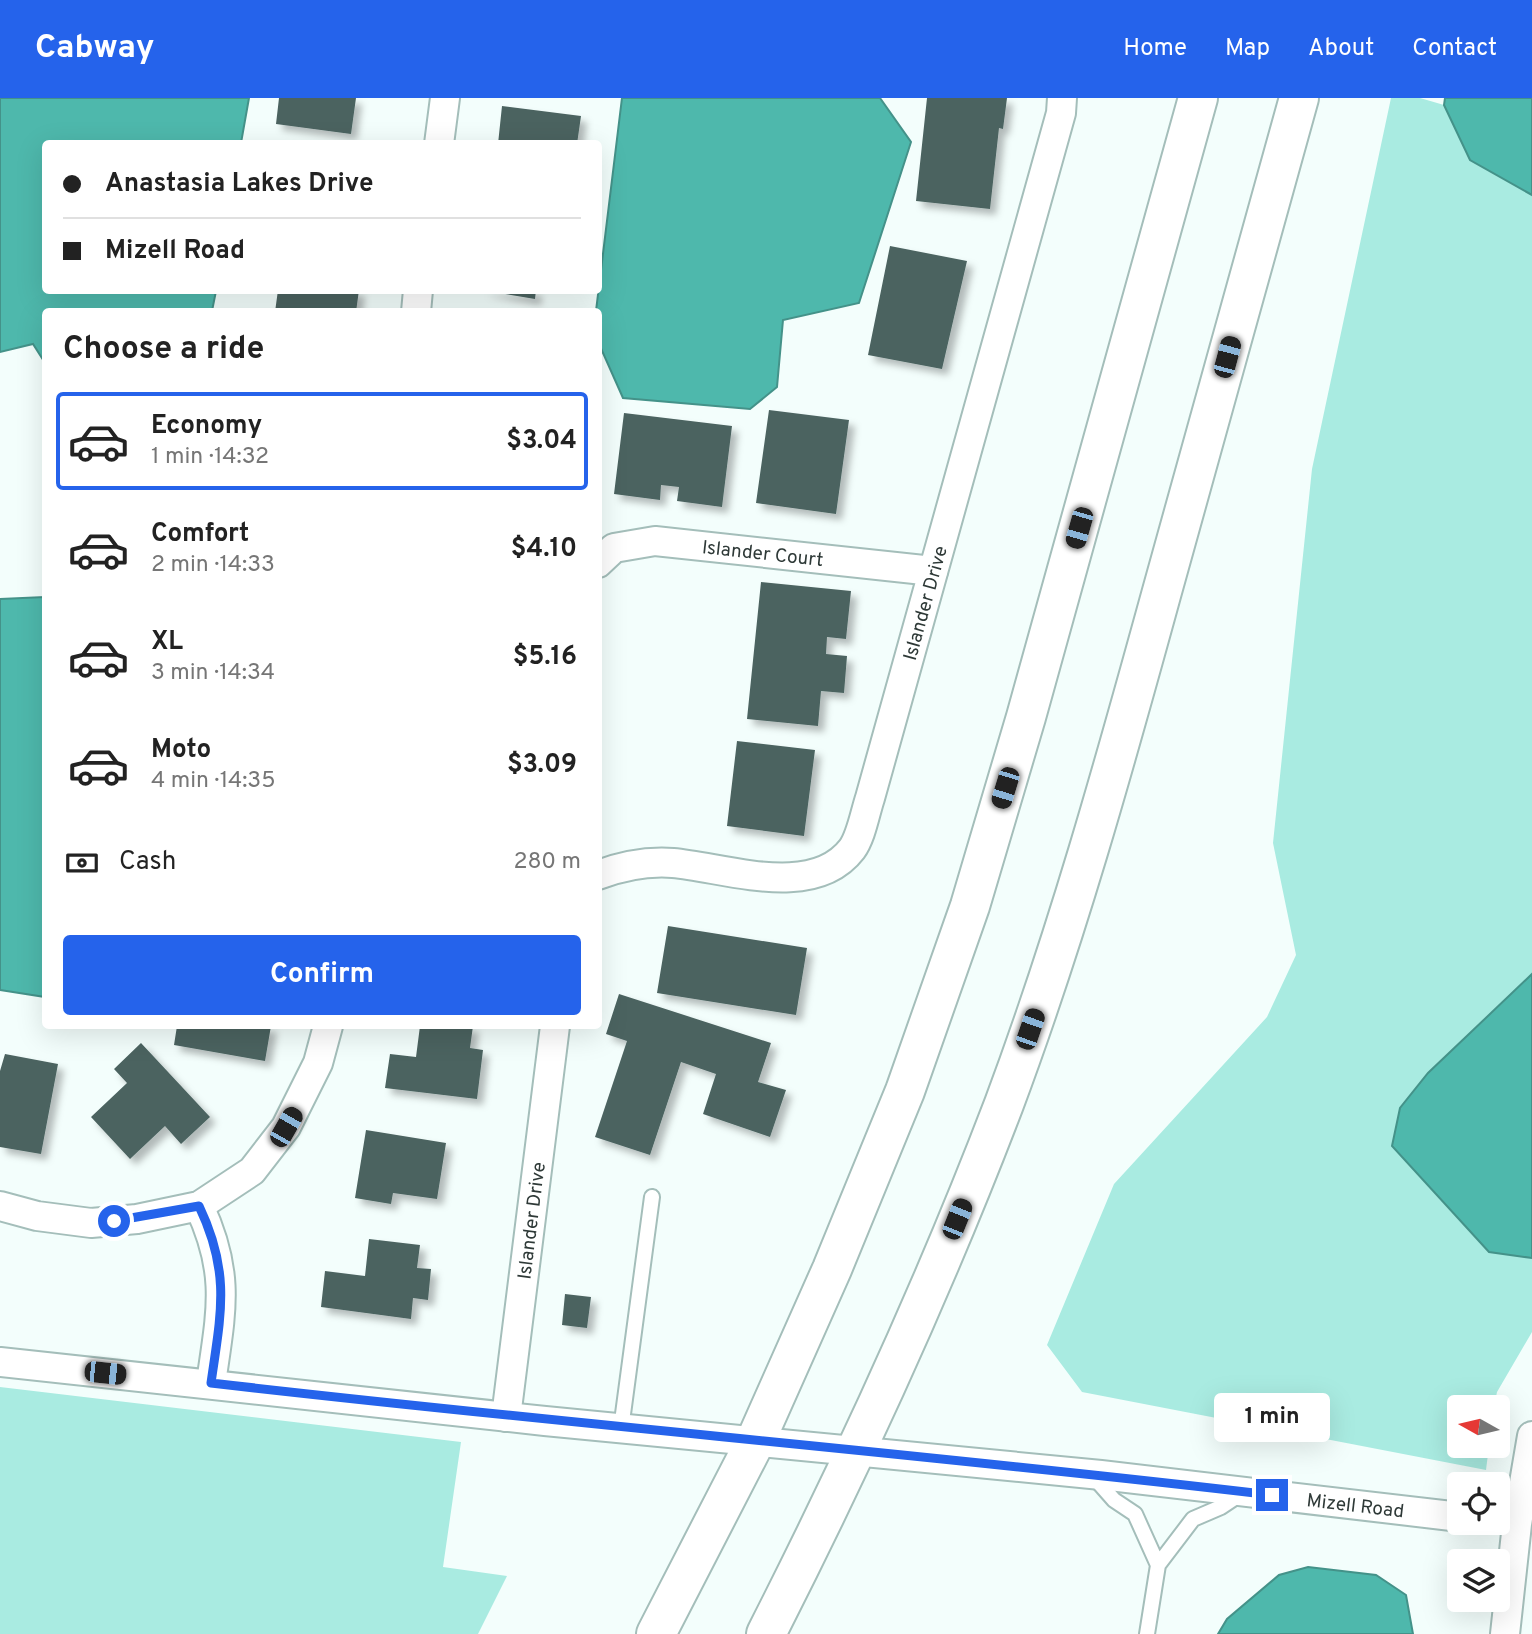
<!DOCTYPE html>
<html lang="en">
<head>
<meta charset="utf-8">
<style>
	:root { --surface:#fff; --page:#f2f2f2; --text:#222; --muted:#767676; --line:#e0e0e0; --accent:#2563eb }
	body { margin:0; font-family:Overpass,sans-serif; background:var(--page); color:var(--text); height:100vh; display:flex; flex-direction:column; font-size:26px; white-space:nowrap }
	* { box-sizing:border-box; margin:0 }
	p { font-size:23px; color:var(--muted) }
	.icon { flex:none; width:38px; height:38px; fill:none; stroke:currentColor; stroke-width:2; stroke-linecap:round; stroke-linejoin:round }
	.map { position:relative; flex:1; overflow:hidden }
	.side { position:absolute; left:42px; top:210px; width:560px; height:721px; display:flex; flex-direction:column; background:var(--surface); border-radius:7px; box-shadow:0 7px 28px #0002 }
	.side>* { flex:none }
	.top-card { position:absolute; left:42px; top:42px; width:560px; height:154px; border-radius:7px; box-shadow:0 7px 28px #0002; display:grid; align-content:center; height:154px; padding:0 21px; background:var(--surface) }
	.needle { width:46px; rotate:278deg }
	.buttons { position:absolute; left:1447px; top:1297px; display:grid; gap:14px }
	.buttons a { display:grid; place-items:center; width:63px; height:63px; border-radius:7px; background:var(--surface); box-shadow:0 7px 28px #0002; font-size:35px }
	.end { position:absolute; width:32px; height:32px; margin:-16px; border:9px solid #2563eb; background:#fff; box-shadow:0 0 0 4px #fff }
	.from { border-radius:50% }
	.bubble { position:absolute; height:49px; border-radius:7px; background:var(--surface); box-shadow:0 7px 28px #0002; font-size:23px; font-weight:700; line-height:49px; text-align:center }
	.car { position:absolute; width:21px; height:42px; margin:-21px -10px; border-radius:9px; box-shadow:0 0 5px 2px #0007; background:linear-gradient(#222 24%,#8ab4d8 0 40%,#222 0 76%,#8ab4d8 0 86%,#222 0) }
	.top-card b { display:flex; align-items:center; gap:24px; height:66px; font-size:26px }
	.top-card b+b { border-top:2px solid var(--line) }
	.top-card i { width:18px; height:18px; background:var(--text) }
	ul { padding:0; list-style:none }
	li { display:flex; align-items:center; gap:21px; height:98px; margin:0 14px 10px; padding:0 7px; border:4px solid transparent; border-radius:7px }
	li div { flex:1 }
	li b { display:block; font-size:26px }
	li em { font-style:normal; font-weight:700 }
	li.active { border-color:var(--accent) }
	li>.icon { width:63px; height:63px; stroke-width:1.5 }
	h2 { padding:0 21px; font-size:32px; line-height:84px }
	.pay { display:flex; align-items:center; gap:18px; height:77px; padding:0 21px; font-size:26px }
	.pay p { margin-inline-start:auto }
	.primary-button { display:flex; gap:14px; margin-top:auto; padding:14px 21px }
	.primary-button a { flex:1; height:80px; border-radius:7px; background:var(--accent); color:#fff; font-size:28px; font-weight:700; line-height:80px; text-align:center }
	header { display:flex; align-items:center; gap:42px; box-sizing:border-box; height:98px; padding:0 35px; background:var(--accent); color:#fff }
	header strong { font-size:33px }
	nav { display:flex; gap:38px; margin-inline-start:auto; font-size:24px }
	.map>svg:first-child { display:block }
	.green { fill:#a9ebe1 }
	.water { fill:#4eb8ac; stroke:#449289; stroke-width:2 }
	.building { fill:#4b6360; filter:url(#shadow) }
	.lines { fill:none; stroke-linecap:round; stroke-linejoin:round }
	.service-casing { stroke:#a4beba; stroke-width:18 }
	.minor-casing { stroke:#a4beba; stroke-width:32 }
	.primary-casing { stroke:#a4beba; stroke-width:42 }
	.service { stroke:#fff; stroke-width:14 }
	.minor { stroke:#fff; stroke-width:28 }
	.primary { stroke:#fff; stroke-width:38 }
	.route { stroke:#2563eb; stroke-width:9 }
	.labels { text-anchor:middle; stroke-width:7; stroke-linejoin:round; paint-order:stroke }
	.street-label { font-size:19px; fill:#2e3937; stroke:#fff }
</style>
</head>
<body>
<header>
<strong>Cabway</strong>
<nav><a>Home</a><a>Map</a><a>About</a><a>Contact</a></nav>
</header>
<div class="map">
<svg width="1532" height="1536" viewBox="0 0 1532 1536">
	<defs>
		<filter id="shadow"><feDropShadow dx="6" dy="6" stdDeviation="3.5" flood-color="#0004"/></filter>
	</defs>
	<rect width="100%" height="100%" fill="#f3fefc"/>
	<path class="green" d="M1391,0h29l24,7 26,55 62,35v779l-3,5 -40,273 43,6v74l-35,60 -3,15h-34v39h29l-3,24 -404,-78 -35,-47 67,-161 153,-167 29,-62 -23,-112 39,-374z
		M0,1289l461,55 -18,125 64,9 -29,58h-478z"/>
	<path class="water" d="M0,0h249l-8,45 -195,1v146l170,1 -4,20 -166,1 -1,51 -12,-19 -33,8z
		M622,0h258l31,44 -52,161 -76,17 -6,67 -27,22 -127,-11 -24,-54 -3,-33z
		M1445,0h87v97l-62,-35 -26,-55z
		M45,499l1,1 -1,399 -45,-7v-391z
		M1532,876v284l-43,-6 -97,-106 8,-38 28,-35z
		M1308,1469l68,8 30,20 7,39h-195l9,-15 52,-44z"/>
	<path class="building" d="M279,0h77l-5,36 -75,-10z
		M927,0h80l-4,31 -4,-1 -9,81 -74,-8z
		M502,8l79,10 -4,28h-79z
		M890,148l77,15 -25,108 -74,-14z
		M278,192h81l-3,22h-81z
		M481,192h55l-1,9z
		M769,312l80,10 -13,94 -80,-11z
		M624,315l108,13 -10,81 -45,-6 2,-14 -18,-2 -1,15 -46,-6z
		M761,484l90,9 -5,48 -19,-2 -1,17 21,2 -3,37 -23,-2 -3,35 -71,-7z
		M737,643l78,9 -11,86 -77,-10z
		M668,828l139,22 -11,67 -139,-22z
		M619,896l152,49 -13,39 28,8 -16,47 -67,-23 13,-40 -35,-12 -31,93 -55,-18 32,-96 -21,-7z
		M177,928h94l-6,35 -91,-16z
		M420,928h53l-3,22 13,2 -6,49 -92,-11 5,-34 26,3z
		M141,945l69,74 -29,27 -16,-18 -35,33 -39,-42 36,-34 -13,-14z
		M5,956l53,10 -17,90 -41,-7v-76z
		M366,1032l80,13 -9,56 -44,-6 -2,11 -36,-6z
		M369,1141l51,6 -3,23 14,1 -3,31 -15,-2 -2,21 -90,-12 4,-36 40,5z
		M565,1196l26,3 -4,31 -25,-3z"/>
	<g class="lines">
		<defs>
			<path id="service" d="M621,1331l31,-232
				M1092,1377l22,25 21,14 23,51 35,-46 28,-12 21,-14
				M1147,1536l11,-69"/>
			<g id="minor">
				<path d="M439,46l6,-46"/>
				<path d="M416,214l2,-22"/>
				<path id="s1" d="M598,465l16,-15 41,-7 278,30"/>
				<path id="s2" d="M598,777c24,-9 49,-14 75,-12 54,5 140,37 179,-14 9,-12 13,-36 18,-51l191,-685 1,-15"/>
				<path d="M0,1108l37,10 54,7 46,-4 62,-13 53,-35 34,-44 32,-64 10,-37"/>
				<path d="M199,1108c32,68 22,106 12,177"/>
				<path id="s3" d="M0,1264l545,59 556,54 359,42"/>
				<path id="s4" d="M506,1319l49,-391"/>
				<path d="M1505,1536l12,-110 15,-88"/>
			</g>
			<path id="primary" d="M656,1536l99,-192 77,-173 73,-178 65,-185 56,-189 172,-619
				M766,1536c88,-173 169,-349 238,-530 62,-166 110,-338 157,-509 46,-166 92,-331 138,-497"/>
		</defs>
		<use href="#service" class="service-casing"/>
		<use href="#minor" class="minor-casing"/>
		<use href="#primary" class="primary-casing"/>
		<use href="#service" class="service"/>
		<use href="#minor" class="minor"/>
		<use href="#primary" class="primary"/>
	</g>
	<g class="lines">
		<path class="route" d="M114,1123l85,-15c32,67 22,107 12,177 353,41 707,70 1061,112"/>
	</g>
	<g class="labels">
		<g class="street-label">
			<text dy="7" stroke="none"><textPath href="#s1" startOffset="172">Islander Court</textPath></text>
			<text dy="7" stroke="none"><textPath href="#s2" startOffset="522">Islander Drive</textPath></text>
			<text dy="7" stroke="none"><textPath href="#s4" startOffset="198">Islander Drive</textPath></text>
			<text dy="7" stroke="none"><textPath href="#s3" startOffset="1363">Mizell Road</textPath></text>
		</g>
	</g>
</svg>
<div class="buttons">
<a><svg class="needle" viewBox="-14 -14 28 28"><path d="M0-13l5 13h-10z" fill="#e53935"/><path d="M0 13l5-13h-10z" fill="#767676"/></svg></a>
<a><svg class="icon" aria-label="locate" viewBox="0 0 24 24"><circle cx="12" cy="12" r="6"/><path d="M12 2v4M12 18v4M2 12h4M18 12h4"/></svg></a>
<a><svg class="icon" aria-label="layers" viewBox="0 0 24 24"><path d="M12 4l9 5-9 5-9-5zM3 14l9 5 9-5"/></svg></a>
</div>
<i class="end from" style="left:114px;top:1123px"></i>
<i class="end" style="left:1272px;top:1397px"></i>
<div class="bubble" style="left:1214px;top:1295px;width:116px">1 min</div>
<i class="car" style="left:1227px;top:259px;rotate:15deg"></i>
<i class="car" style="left:1079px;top:430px;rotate:196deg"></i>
<i class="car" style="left:1005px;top:690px;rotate:197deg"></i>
<i class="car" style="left:1030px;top:931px;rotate:19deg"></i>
<i class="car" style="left:286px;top:1029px;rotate:30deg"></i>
<i class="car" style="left:957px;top:1121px;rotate:22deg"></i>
<i class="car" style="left:105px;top:1275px;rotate:96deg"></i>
<div class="top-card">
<b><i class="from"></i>Anastasia Lakes Drive</b>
<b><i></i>Mizell Road</b>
</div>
<section class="side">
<h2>Choose a ride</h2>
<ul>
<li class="active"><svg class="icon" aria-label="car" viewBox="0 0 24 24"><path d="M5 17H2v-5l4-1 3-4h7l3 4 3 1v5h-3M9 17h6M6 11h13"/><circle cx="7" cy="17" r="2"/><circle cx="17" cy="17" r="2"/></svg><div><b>Economy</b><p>1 min · 14:32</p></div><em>$3.04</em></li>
<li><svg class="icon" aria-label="car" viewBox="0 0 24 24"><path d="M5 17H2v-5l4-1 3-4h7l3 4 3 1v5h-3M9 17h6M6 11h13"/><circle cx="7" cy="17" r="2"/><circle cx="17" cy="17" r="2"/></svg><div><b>Comfort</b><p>2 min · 14:33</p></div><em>$4.10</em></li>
<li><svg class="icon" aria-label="car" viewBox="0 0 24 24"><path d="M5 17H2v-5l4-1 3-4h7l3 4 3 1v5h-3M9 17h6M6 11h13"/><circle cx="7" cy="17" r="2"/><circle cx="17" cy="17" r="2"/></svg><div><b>XL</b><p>3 min · 14:34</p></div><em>$5.16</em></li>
<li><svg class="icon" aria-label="car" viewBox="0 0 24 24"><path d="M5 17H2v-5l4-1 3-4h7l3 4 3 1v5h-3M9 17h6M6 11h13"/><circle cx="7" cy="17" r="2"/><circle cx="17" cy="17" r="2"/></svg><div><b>Moto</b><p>4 min · 14:35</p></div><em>$3.09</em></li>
</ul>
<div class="pay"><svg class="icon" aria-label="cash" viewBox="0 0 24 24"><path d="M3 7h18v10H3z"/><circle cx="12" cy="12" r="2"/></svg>Cash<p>280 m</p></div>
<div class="primary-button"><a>Confirm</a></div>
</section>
</div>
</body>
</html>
